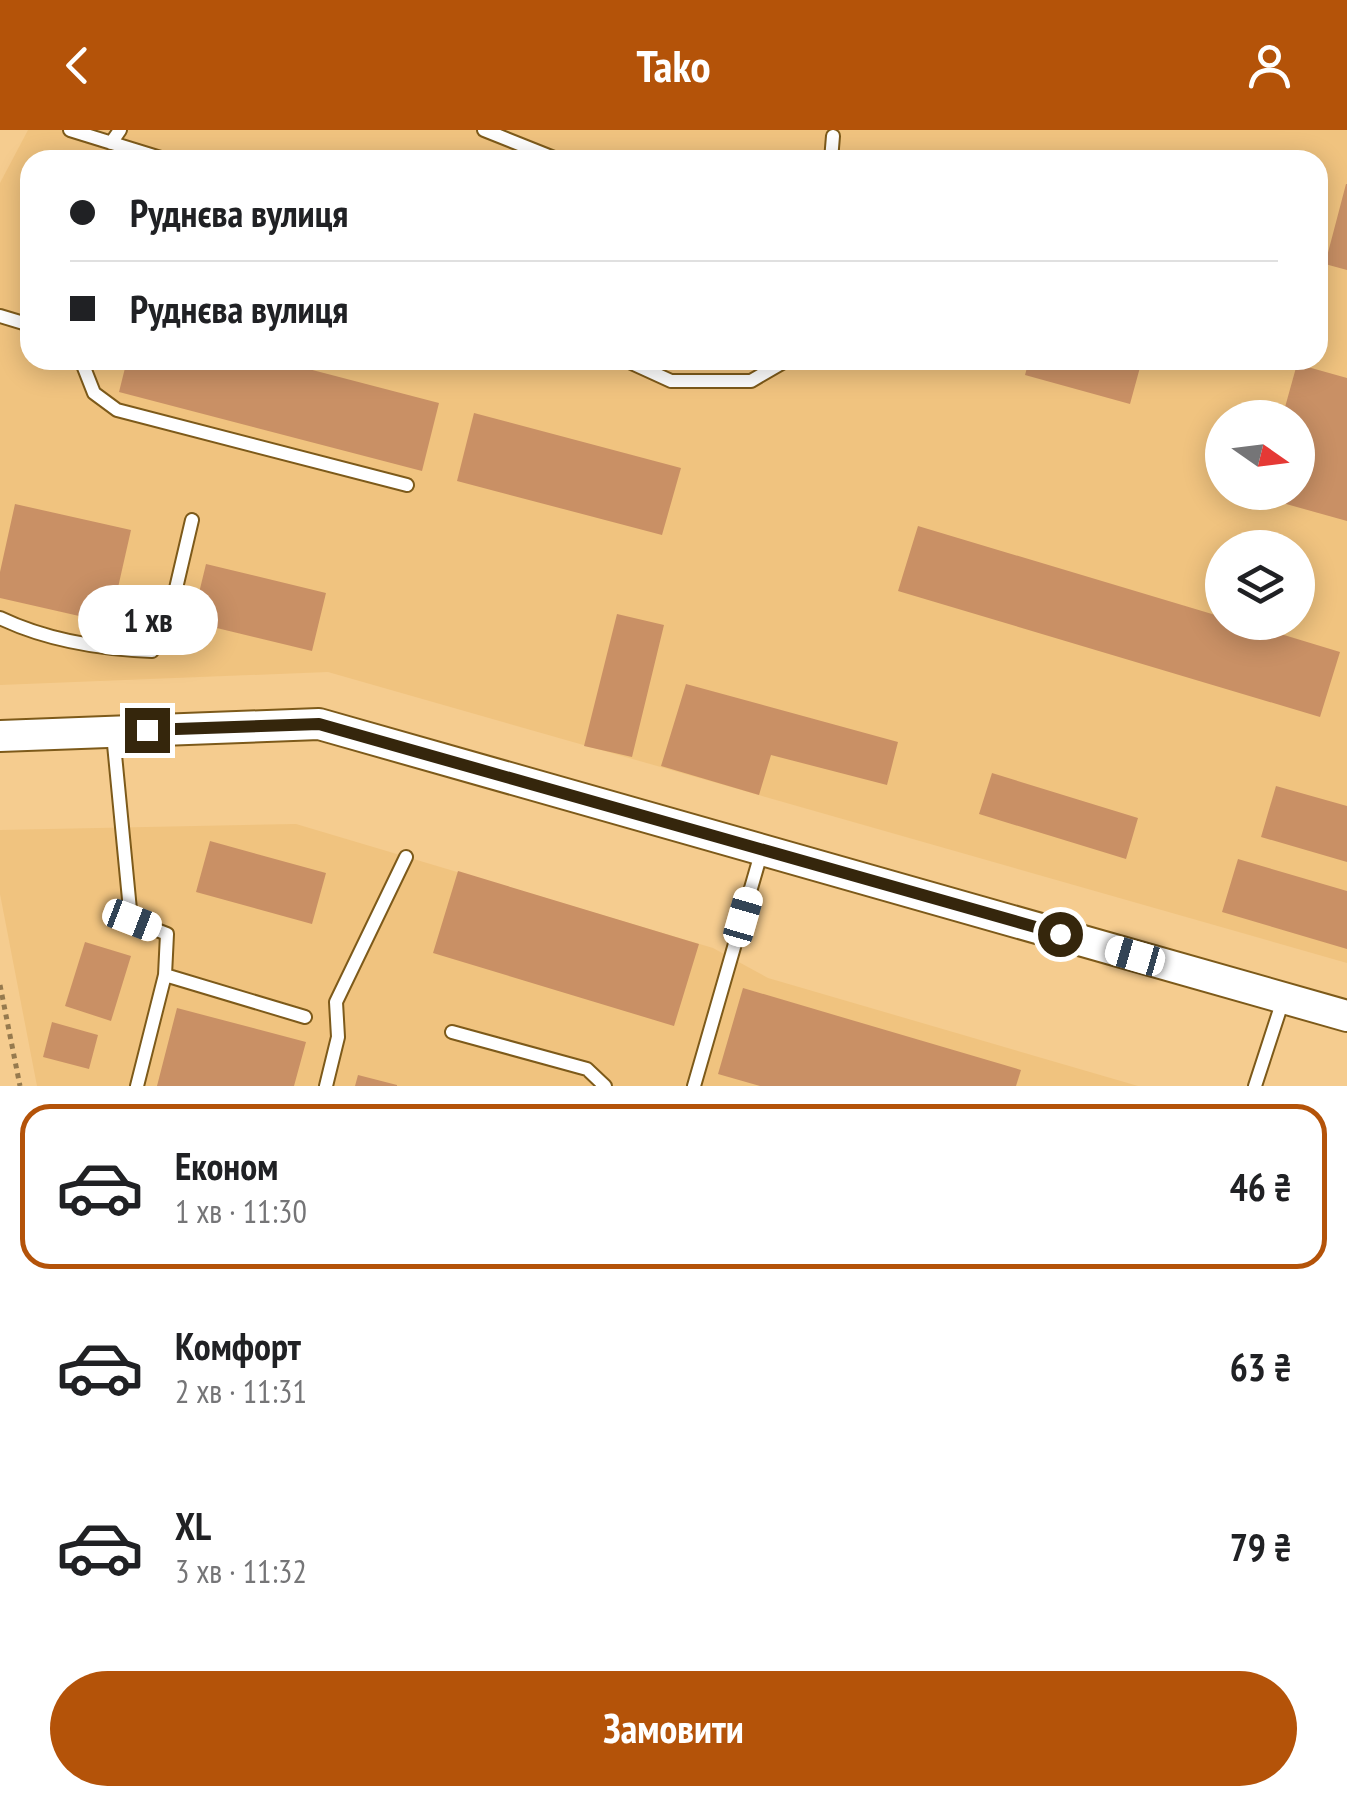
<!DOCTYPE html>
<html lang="uk">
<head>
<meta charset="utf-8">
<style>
	:root { --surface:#fff; --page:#f6f6f6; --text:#202124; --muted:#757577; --line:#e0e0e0; --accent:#b45309 }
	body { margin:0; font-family:"PT Sans Narrow",sans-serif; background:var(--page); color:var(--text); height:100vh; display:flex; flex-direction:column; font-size:38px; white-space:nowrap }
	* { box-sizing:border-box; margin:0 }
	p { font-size:32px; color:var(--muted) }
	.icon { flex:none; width:55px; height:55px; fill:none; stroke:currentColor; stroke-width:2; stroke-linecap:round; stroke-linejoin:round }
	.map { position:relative; height:956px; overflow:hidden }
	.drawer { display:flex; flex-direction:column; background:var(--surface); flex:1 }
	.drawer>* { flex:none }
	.guide { position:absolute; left:20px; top:20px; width:1308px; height:220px; border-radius:30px; box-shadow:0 5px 25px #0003; display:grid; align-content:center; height:220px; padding:0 50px; background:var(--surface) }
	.needle { width:65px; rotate:104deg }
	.tools { position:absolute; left:1205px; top:270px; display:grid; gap:20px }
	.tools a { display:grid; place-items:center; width:110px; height:110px; border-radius:50%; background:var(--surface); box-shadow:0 5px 25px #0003; font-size:50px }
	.end { position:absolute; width:45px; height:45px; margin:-22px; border:12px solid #35260c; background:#fff; box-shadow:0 0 0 5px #fff }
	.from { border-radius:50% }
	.bubble { position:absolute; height:70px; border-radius:35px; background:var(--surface); box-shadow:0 5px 25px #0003; font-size:32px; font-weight:800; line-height:70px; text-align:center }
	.car { position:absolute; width:30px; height:60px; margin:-30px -15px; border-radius:12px; box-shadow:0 0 8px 2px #0007; background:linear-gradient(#fff 24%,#345 0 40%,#fff 0 76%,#345 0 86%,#fff 0) }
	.guide b { display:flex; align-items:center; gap:35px; height:95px; font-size:38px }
	.guide b+b { border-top:2px solid var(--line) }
	.guide i { width:25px; height:25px; background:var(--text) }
	ul { padding:18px 0 0; list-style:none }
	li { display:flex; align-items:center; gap:30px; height:165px; margin:0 20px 15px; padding:0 30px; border:5px solid transparent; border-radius:30px }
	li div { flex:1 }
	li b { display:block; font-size:38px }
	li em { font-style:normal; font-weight:800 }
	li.active { border-color:var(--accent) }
	li>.icon { width:90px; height:90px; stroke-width:1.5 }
	.action { display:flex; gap:20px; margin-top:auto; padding:20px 50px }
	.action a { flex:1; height:115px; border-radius:60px; background:var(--accent); color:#fff; font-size:40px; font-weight:800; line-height:115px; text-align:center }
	header { display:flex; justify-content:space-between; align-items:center; height:130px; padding:0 50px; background:var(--accent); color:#fff; font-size:45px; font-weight:800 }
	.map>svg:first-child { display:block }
	.built { fill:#f0c37f; fill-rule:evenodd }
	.building { fill:#c99065 }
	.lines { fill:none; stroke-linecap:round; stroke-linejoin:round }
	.service-casing { stroke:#7d5a1a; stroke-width:16 }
	.tertiary-casing { stroke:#7d5a1a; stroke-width:34 }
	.path { stroke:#967a4e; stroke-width:5; stroke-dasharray:5 5; stroke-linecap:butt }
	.service { stroke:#fff; stroke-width:12 }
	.tertiary { stroke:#fff; stroke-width:30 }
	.route { stroke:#35260c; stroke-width:12 }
</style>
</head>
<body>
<header><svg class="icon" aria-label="back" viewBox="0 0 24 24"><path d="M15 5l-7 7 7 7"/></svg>Tako<svg class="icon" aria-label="person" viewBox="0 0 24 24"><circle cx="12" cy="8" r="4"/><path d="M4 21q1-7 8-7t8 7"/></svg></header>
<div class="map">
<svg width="1347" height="956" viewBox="0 0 1347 956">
	<rect width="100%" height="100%" fill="#f5cc8f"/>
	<path class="built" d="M28,0h1319v833l-1019,-291 -328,13v-502zM30,30h1288v200h-1288zM1222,288h76v74h-76zM1222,418h76v74h-76z
		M296,694l417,124 55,30 370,108h-1101l-37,-192v-64z"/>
	<path class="building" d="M1346,54h1v86l-22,-6z
		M127,230h147l165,43 -17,68 -303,-79z
		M1029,230h113l-12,44 -105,-29z
		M1297,234l50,14v143l-86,-24 1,-5h36v-74h-16z
		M474,283l207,55 -19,67 -205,-54z
		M15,374l116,26 -21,93 -110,-25v-26z
		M918,396l304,91v5h19l99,30 -20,65 -422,-126z
		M206,434l120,29 -14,58 -120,-29z
		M617,484l47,11 -32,132 -48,-11z
		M686,554l212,58 -11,43 -116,-30 -12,40 -98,-29z
		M992,643l146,45 -12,41 -147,-45z
		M1276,656l71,20v56l-86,-25z
		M210,711l116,32 -14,51 -116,-32z
		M1238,729l109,32v58l-125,-37z
		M458,741l241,73 -25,82 -241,-73z
		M85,812l46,14 -20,65 -46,-15z
		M743,858l278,82 -5,16h-256l-42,-12z
		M177,878l129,34 -12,44h-137z
		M52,892l46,13 -9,34 -46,-12z
		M358,945l39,10v1h-42z"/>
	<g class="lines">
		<defs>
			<path id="service" d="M70,0l97,30
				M484,0l70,28
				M111,13l9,-13
				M831,30l2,-24
				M0,186l30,9
				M81,230l13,33 23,17 290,75
				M625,230l46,21h80l36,-21
				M0,488c46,22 101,31 152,33l14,-20 26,-111
				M113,604l18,186 36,14 -2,41 -28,111
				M165,845l140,42
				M452,902l135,37 18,17
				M326,956l12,-49 -2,-35 70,-145
				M694,956l68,-236
				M1255,956l28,-86"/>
			<path id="tertiary" d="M0,606l319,-12 1028,292"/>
		</defs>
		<use href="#service" class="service-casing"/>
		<use href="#tertiary" class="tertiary-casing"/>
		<path class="path" d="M0,855l20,101"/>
		<use href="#service" class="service"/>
		<use href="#tertiary" class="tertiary"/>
	</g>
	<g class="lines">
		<path class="route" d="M147,600l172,-6 741,210"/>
	</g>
</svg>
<div class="tools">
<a><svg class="needle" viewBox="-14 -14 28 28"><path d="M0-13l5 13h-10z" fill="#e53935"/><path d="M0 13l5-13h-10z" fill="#757577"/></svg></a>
<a><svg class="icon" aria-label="layers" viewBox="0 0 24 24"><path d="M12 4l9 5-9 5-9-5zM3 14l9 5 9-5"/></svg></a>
</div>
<i class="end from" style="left:1060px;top:804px"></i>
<i class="end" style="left:147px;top:600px"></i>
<div class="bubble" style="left:78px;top:455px;width:140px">1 хв</div>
<i class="car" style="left:743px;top:787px;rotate:16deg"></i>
<i class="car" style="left:132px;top:790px;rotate:111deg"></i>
<i class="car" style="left:1135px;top:826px;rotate:286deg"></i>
<div class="guide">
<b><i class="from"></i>Руднєва вулиця</b>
<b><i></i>Руднєва вулиця</b>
</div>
</div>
<section class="drawer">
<ul>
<li class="active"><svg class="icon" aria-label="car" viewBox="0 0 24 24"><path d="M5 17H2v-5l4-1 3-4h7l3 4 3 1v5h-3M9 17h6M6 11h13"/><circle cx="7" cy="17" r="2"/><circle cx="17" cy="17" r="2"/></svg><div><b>Економ</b><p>1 хв · 11:30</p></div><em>46 ₴</em></li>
<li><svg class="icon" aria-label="car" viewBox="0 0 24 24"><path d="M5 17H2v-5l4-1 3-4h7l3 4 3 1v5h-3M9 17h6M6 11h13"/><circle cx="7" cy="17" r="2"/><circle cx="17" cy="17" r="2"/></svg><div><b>Комфорт</b><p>2 хв · 11:31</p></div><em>63 ₴</em></li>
<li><svg class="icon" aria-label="car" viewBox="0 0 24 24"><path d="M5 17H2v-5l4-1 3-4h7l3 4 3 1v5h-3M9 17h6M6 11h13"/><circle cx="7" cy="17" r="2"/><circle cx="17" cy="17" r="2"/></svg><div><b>XL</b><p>3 хв · 11:32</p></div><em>79 ₴</em></li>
</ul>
<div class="action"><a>Замовити</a></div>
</section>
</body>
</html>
